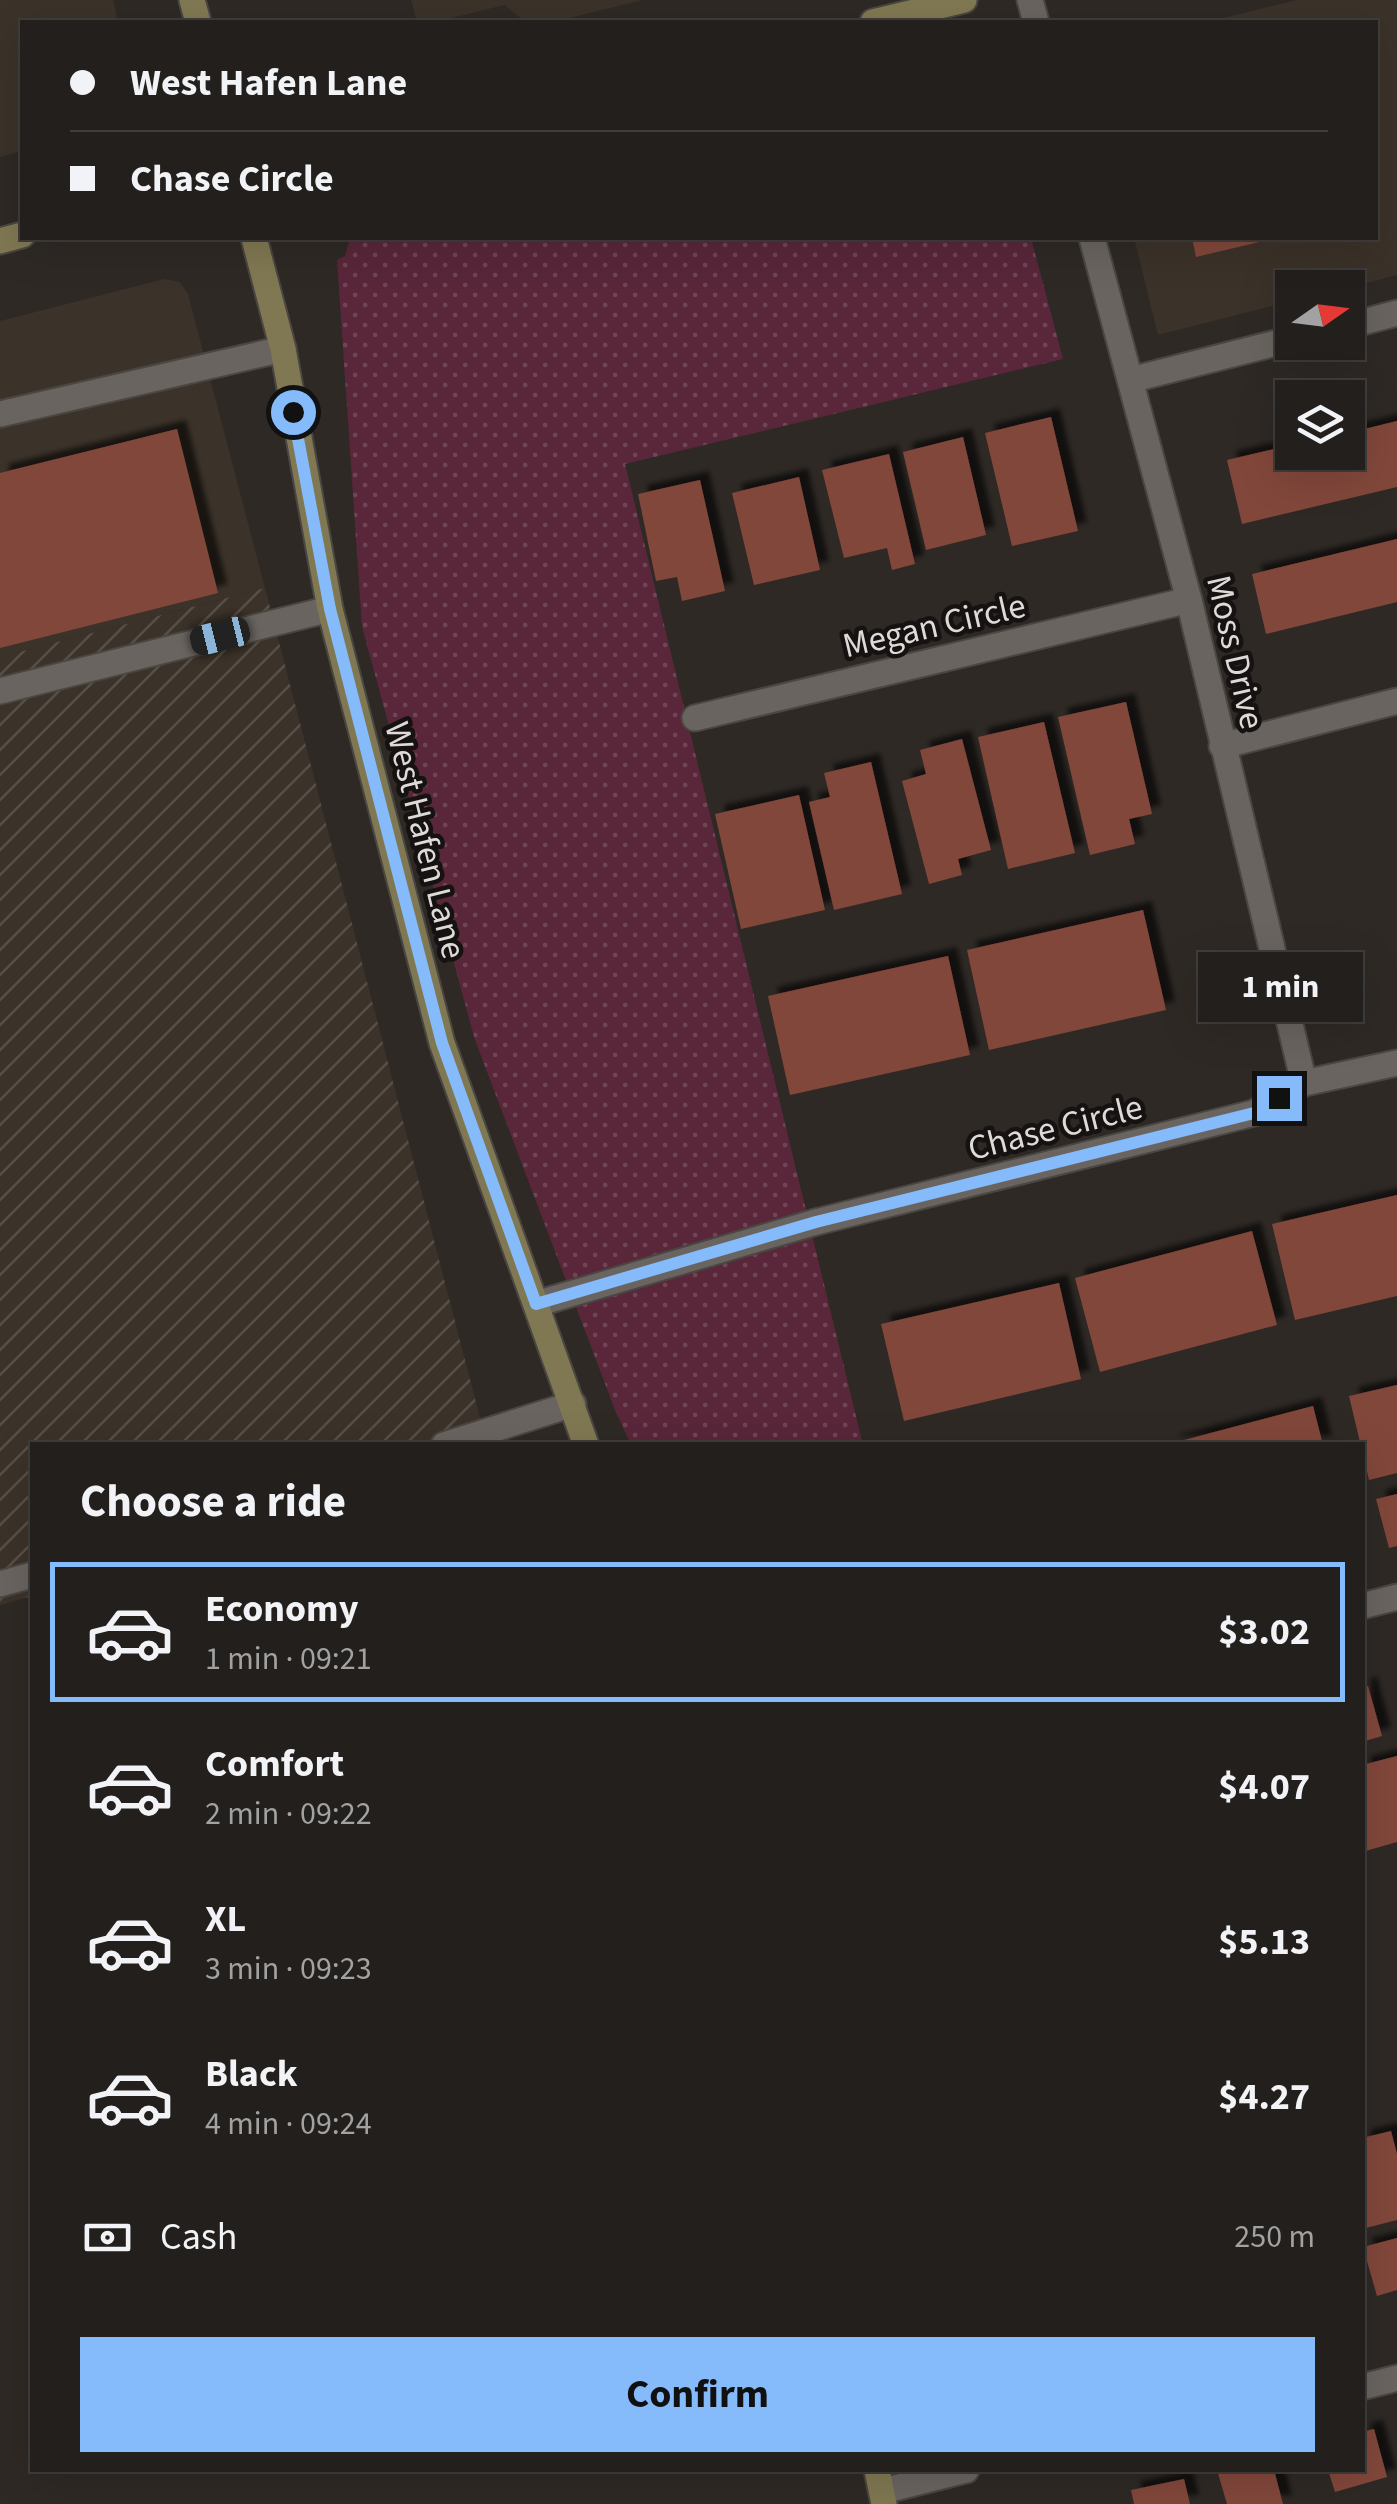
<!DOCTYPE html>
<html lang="en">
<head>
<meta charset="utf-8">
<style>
	:root { --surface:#221f1c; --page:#2a2725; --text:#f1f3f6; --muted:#a2a2a3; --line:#3f3d3b; --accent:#85bbfb }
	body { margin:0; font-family:"Source Sans 3",sans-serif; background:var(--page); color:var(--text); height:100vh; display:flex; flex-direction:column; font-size:38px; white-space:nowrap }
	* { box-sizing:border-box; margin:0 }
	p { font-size:32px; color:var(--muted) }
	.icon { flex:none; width:55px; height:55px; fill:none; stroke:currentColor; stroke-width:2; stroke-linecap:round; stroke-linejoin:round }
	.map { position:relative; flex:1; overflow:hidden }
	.side { position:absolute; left:30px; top:1442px; width:1335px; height:1030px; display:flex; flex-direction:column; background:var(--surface); border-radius:0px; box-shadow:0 10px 40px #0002,0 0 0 2px var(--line) }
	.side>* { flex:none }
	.guide { position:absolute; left:20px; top:20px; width:1358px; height:220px; border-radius:0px; box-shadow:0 10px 40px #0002,0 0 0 2px var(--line); display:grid; align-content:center; height:220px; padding:0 50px; background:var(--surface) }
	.needle { width:65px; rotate:76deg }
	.buttons { position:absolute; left:1275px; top:270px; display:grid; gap:20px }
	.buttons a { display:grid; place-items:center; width:90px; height:90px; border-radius:0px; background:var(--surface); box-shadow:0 10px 40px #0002,0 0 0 2px var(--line); font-size:50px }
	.end { position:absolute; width:45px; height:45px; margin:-22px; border:12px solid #85bbfb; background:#111; box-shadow:0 0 0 5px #111 }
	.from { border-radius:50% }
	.bubble { position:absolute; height:70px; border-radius:0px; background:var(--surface); box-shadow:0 10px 40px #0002,0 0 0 2px var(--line); font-size:32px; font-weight:700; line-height:70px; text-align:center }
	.car { position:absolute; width:30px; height:60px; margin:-30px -15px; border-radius:12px; box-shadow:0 0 8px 2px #0007; background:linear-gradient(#222 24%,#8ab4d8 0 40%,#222 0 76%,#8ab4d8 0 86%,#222 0) }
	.guide b { display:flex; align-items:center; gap:35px; height:95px; font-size:38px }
	.guide b+b { border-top:2px solid var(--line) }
	.guide i { width:25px; height:25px; background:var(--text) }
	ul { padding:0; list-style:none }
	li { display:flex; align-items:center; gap:30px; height:140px; margin:0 20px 15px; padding:0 30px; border:5px solid transparent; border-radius:0px }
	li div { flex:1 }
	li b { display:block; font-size:38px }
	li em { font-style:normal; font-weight:700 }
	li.on { border-color:var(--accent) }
	li>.icon { width:90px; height:90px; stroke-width:1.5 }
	h2 { padding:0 50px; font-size:45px; line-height:120px }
	.pay { display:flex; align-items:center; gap:25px; height:110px; padding:0 50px; font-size:38px }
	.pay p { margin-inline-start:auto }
	.action { display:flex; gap:20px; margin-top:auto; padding:20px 50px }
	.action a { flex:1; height:115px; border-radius:0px; background:var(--accent); color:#111; font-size:40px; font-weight:700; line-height:115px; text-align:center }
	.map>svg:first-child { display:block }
	.built { fill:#3b3229 }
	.industrial { fill:url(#industrial-furrows) }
	.grass { fill:url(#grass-dots) }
	.building { fill:#82463b; filter:url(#shadow) }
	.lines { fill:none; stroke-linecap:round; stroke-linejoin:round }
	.lane-casing { stroke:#4a4642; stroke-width:29 }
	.street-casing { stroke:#4a4642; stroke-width:29 }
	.secondary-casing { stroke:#4a4642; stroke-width:29 }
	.lane { stroke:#69645f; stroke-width:25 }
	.street { stroke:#69645f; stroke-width:25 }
	.secondary { stroke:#807852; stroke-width:25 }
	.route { stroke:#85bbfb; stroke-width:12 }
	.labels { text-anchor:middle; stroke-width:9; stroke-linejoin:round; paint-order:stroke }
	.street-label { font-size:35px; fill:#dddad7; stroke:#151211 }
</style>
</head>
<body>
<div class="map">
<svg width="1397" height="2504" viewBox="0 0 1397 2504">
	<defs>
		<pattern id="industrial-furrows" width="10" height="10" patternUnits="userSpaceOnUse" patternTransform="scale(2.5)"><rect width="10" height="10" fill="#3b3229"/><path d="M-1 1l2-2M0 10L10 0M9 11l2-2" fill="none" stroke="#574f47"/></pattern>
		<pattern id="grass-dots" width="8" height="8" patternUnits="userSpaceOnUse" patternTransform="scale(2.5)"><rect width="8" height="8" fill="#59263a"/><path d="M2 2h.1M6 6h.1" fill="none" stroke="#704556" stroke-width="1.8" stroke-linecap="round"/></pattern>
		<filter id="shadow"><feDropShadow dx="9" dy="-9" stdDeviation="2.5" flood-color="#0009"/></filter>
	</defs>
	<rect width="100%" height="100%" fill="#2e2925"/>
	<path class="built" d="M0,0h113l5,22h-96v129l-22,6z
		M411,0h232l-90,22h-28l-20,-17 -70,17h-18z
		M1297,0h100v275l-49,13h-56v13l-134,34 -24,-97h241v-216h-168z
		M164,279l16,3 8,12 77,294 -265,69v-336z"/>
	<path class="industrial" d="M265,588l222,857h-455v151l-32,9v-948z"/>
	<path class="grass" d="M350,238h681l32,121 -438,105 238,981h-232l-16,-35 -140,-370 -113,-413 -25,-367 8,-4z"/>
	<path class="building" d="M1192,238h80v1l-76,18z
		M1051,417l27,114 -66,15 -27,-113z
		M1397,421v66l-155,37 -15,-64 65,-15v7h56v-19z
		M177,429l41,164 -218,55v-175z
		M963,437l23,98 -60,15 -23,-98z
		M889,454l26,110 -23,6 -5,-22 -43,10 -22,-88z
		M799,477l21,93 -66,15 -22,-92z
		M700,480l25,111 -43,10 -5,-24 -21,4 -18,-87z
		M1397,539v63l-131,32 -14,-60z
		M1126,702l26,112 -23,5 6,25 -45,11 -32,-138z
		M1044,722l31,131 -67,16 -30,-132z
		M962,739l29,111 -33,9 4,16 -33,9 -27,-103 24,-7 -6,-24z
		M871,762l31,132 -68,16 -25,-108 21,-5 -6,-24z
		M799,795l26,115 -84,19 -26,-115z
		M1143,910l23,100 -177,40 -22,-100z
		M948,956l22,99 -180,40 -22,-99z
		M1397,1195v101l-102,24 -23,-96z
		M1252,1231l25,94 -177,47 -25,-94z
		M1059,1283l22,96 -177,42 -23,-97z
		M1397,1385v88l-28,7 -20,-84z
		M1313,1406l10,39h-154v-1z
		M1397,1494v52l-8,2 -13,-49z
		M1368,1686l14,50 -20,6v-55z
		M1397,1756v86l-35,10v-87z
		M1391,2131l6,23v66l-35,9v-91z
		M1397,2238v52l-20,6 -14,-49z
		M1374,2429l13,48 -52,15 -7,-22h34v-38z
		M1217,2470h57l9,34h-56z
		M1184,2479l6,25h-56l-3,-14z"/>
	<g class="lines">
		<defs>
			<path id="lane" d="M0,414l283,-65
				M0,691l330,-82
				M536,1304l280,-82
				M444,1445l129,-41
				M0,1584l32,-9
				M1362,1606l35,-9
				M1362,2387l35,-9
				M883,2491l83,-21"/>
			<path id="street" d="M1030,0l6,22
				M1092,238l97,362 115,483
				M1348,326l49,-13
				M1130,380l162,-41
				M695,718l494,-118
				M1222,746l175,-45
				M816,1222l438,-109 50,-30 93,-20"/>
			<path id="secondary" d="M192,0l6,22
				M873,22l91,-22
				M254,238l29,111 47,260 112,434 144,402
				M0,241l22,-6
				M877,2470l7,34"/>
		</defs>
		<use href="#lane" class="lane-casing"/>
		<use href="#street" class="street-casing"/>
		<use href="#secondary" class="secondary-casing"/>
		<use href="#lane" class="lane"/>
		<use href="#street" class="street"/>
		<use href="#secondary" class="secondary"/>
	</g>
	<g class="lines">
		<path class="route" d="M293,412l37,197 112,434 94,261 280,-82 438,-109 25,-15"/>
	</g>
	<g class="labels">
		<g class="street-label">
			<text transform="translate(934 625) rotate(-13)" y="12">Megan Circle</text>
			<text transform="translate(1236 652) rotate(77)" y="12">Moss Drive</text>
			<text transform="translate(426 840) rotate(76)" y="12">West Hafen Lane</text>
			<text transform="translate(1055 1127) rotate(-14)" y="12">Chase Circle</text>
		</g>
	</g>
</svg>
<div class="buttons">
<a><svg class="needle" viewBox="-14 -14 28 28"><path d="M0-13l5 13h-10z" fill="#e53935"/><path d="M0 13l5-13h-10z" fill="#a2a2a3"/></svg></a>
<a><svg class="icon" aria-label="layers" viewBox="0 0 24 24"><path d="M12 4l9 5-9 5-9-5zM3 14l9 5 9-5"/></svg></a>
</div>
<i class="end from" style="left:293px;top:412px"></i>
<i class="end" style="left:1279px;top:1098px"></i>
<div class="bubble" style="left:1198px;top:952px;width:165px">1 min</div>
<i class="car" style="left:220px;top:636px;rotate:256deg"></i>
<div class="guide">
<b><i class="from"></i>West Hafen Lane</b>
<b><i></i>Chase Circle</b>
</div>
<section class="side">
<h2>Choose a ride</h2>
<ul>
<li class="on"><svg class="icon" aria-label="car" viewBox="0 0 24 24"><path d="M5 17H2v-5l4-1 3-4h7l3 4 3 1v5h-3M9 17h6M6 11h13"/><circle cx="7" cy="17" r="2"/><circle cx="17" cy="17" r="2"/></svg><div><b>Economy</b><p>1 min · 09:21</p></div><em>$3.02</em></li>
<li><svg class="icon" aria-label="car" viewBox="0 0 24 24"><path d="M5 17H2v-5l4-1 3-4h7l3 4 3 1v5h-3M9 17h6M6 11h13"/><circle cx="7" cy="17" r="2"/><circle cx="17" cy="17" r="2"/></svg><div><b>Comfort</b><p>2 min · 09:22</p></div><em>$4.07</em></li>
<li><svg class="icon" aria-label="car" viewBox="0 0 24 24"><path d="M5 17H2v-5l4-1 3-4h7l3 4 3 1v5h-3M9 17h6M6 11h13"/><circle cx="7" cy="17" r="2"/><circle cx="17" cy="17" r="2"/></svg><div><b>XL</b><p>3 min · 09:23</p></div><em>$5.13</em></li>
<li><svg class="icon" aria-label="car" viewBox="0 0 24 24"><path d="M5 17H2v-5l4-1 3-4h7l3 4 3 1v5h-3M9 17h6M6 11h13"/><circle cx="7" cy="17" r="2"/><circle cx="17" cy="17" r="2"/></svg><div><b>Black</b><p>4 min · 09:24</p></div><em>$4.27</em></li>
</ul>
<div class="pay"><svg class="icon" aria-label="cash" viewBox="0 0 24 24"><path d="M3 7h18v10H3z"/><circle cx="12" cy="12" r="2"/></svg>Cash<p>250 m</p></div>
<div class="action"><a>Confirm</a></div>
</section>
</div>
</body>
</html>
